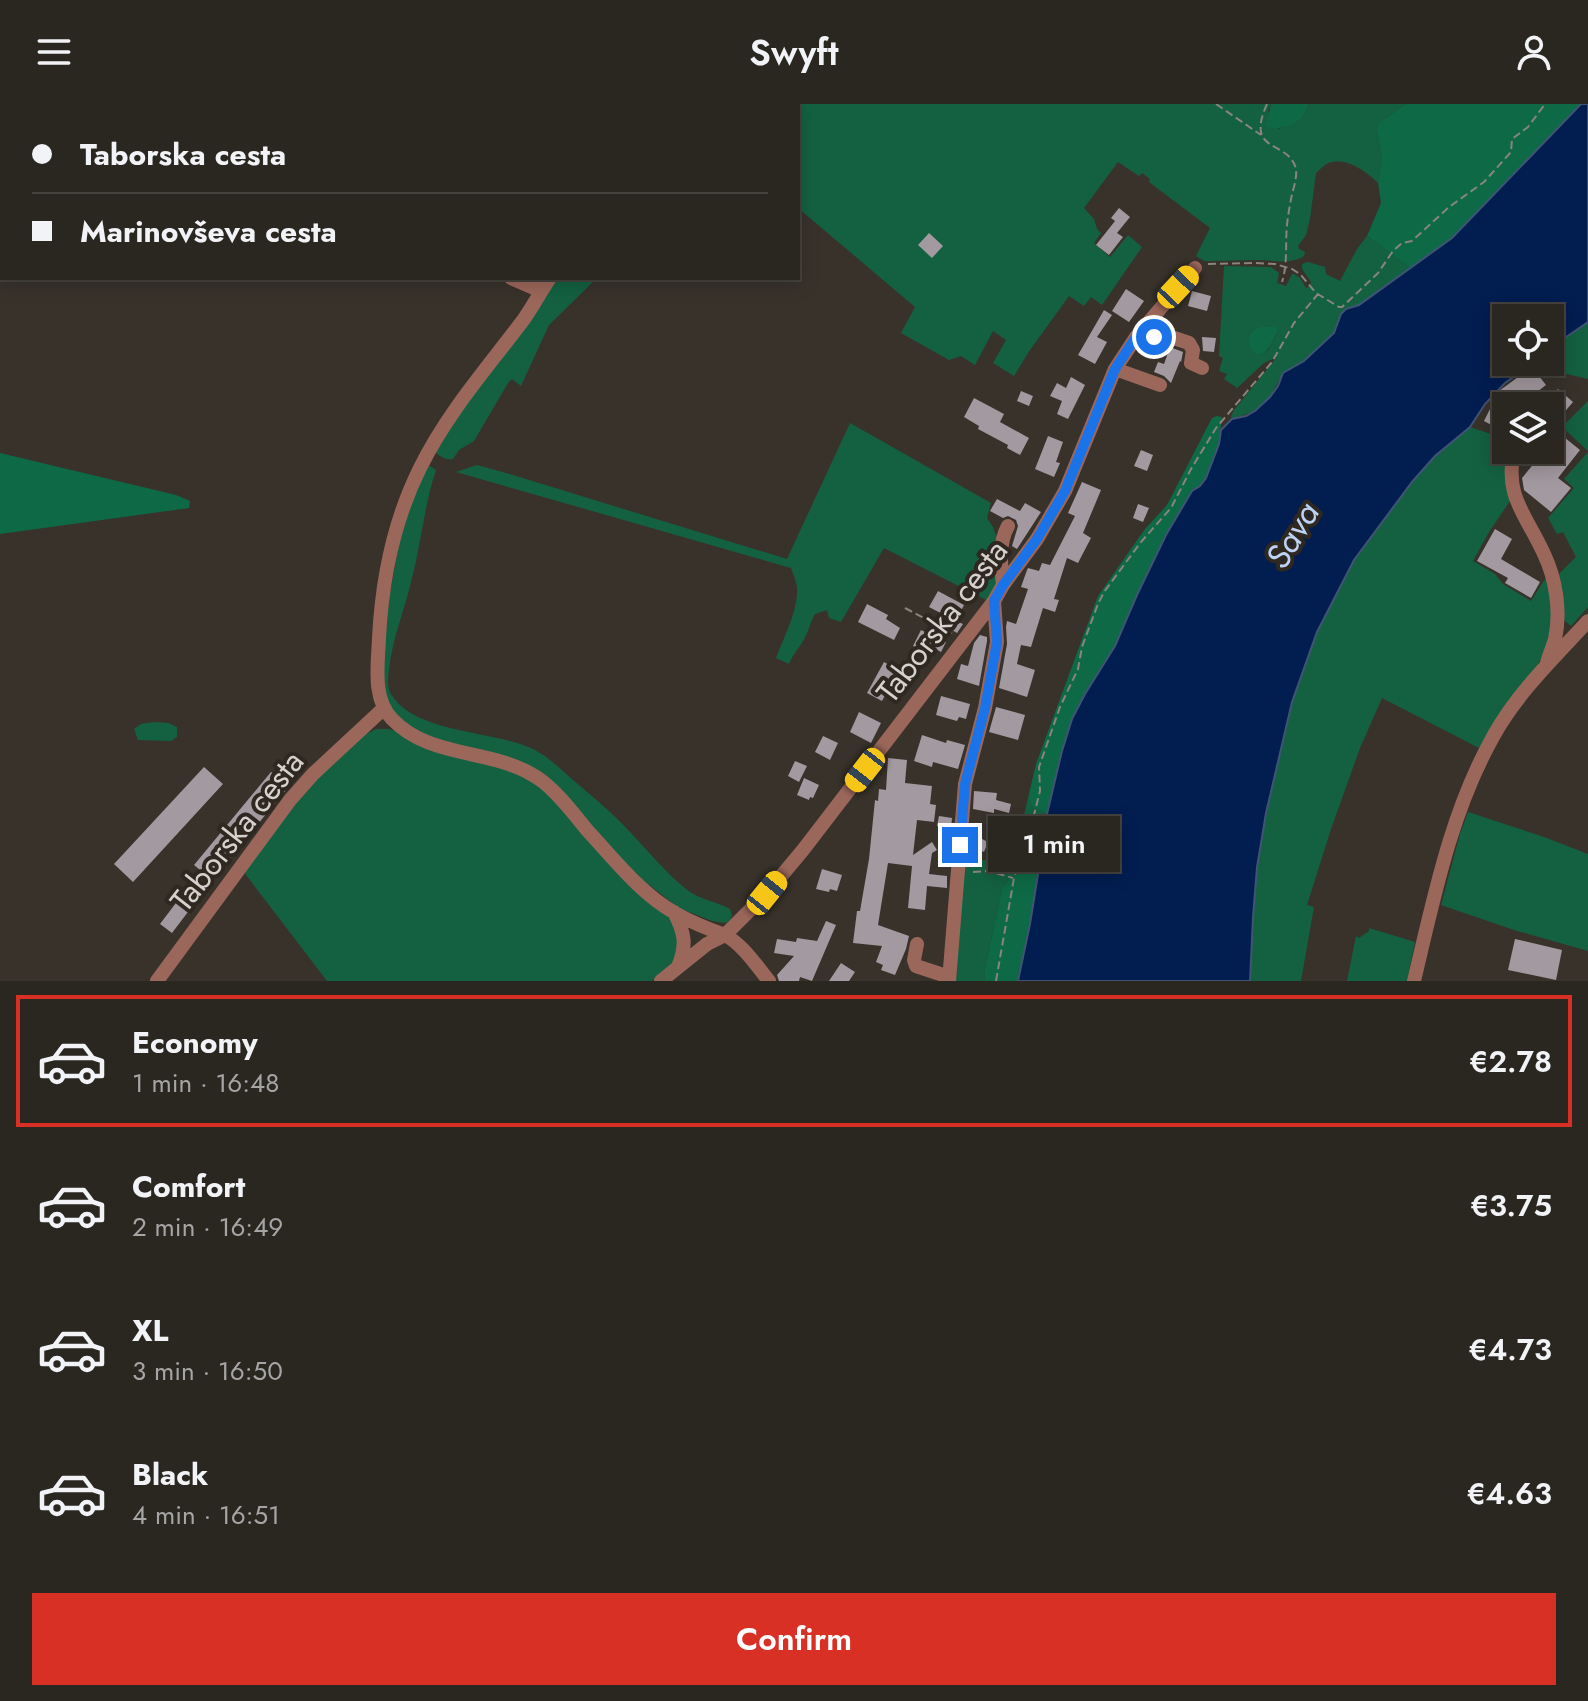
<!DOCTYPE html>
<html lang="en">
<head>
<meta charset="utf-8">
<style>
	:root { --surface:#2a2620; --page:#36322d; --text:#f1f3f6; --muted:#a5a5a5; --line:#46433e; --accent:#d93025 }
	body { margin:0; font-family:Jost,sans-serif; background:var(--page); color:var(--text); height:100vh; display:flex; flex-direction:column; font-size:30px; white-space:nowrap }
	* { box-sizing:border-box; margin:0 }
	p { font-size:26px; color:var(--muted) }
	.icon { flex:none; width:44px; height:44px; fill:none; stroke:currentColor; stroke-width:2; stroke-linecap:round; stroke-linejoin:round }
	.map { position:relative; height:877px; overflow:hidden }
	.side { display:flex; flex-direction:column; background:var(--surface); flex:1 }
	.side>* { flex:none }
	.guide { position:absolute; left:0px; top:0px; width:800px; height:176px; box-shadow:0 4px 20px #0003,0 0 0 2px var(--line); display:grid; align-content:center; height:176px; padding:0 32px; background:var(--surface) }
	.buttons { position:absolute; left:1492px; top:200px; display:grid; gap:16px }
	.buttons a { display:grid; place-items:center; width:72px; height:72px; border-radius:0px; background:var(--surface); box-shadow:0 4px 20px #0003,0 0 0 2px var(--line); font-size:40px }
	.end { position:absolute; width:36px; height:36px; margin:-18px; border:10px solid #1a73e8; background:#fff; box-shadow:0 0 0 4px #fff }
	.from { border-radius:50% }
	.bubble { position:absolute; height:56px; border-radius:0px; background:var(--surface); box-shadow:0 4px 20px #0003,0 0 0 2px var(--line); font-size:26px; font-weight:600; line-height:56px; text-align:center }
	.car { position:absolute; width:24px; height:48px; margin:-24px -12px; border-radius:10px; box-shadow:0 0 6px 2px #0007; background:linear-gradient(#f5c518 24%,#345 0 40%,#f5c518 0 76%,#345 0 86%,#f5c518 0) }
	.guide b { display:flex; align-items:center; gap:28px; height:76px; font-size:30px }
	.guide b+b { border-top:2px solid var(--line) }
	.guide i { width:20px; height:20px; background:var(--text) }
	ul { padding:14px 0 0; list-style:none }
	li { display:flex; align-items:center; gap:24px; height:132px; margin:0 16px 12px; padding:0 16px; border:4px solid transparent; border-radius:0px }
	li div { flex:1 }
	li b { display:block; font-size:30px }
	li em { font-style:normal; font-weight:600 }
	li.on { border-color:var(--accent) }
	li>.icon { width:72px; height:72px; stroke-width:1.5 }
	.button { display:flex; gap:16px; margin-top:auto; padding:16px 32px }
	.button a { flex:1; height:92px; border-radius:0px; background:var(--accent); color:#fff; font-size:32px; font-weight:600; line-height:92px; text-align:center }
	header { display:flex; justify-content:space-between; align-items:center; height:104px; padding:0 32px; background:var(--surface); font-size:36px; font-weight:600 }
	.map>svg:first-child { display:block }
	.green { fill:#146142; fill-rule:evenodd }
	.forest { fill:#0e6a46 }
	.water { fill:#021d50; stroke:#415375; stroke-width:2 }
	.building { fill:#a399a0 }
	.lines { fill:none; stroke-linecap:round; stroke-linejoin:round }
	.path { stroke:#89847e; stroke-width:2; stroke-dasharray:8 4; stroke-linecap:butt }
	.minor { stroke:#9c675b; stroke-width:14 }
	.route { stroke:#1a73e8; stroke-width:10 }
	.labels { text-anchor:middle; stroke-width:8; stroke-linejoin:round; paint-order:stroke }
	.street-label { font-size:32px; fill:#d5d1cc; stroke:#2e2821 }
	.water-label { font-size:34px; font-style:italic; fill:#bdd1f2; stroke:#2e2821 }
</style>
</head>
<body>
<header><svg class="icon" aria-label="menu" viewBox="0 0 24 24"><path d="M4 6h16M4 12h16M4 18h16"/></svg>Swyft<svg class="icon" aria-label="person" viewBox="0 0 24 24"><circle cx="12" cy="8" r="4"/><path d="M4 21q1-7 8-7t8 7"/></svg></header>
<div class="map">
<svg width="1588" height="877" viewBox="0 0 1588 877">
	<rect width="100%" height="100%" fill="#38322b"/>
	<path class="green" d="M678,0h593l-3,7 11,18 25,-14 5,-11h97l-28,19 -2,6 6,28 -4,26c-11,-11 -31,-25 -46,-21 -7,1 -11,7 -16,11l-6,46 -4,16 -8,11 1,3 6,3 -1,4c-14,9 -30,4 -46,4 -16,0 -32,1 -48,1h-6l-8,-5 14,-28 -61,-46 1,-3 -8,-6 -3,3 -21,-14 -34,46 10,11 3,10 4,4 -7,10 16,14 18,-22 14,12 -40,58 -11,-8 -7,9 -15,-10 -39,54 -16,26 -21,-13 13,-23 -13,-9 -18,34 -14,-9 -12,4 -48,-27 14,-26 -117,-99v-102h-121z
		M1367,132l43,32 -51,37 -37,40 -18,16 -21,12 -13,24 -15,14 -23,8 -1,-3 3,-6 43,-53 -13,6 -27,25 -13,-9 3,-5 -8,-3 4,-13 -4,-2 5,-90 47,1 8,6 -2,10 9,3 6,-12h2l6,4 6,10 3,-1 2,-5 -9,-13v-5l6,-2 17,5 1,7 14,7 17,-32zM1263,222l10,1 5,5 -10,18 -12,5 -5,-5c-3,-12 -1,-20 12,-24z
		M559,174h38l-48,47 -28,61 -9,-7 -4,4 -34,58 -15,9 -6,9c-8,1 -12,-2 -18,-7l40,-64z
		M1588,218v57l-51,-12 -5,-4 18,-1v-14z
		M1588,297v50l-26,-24z
		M850,319l141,80 -4,15 6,9 4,11 2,44 -11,19 -104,-53 -43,74 -12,-4 -2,-8 -12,4c-4,7 -5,12 -8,19 -4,11 -14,20 -18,31l-13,-6c7,-19 20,-43 21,-64 1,-9 -3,-18 -6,-26l-335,-96 21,-7 29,8 281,86z
		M1470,323l36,12v11h2c-4,19 -3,33 2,51l-21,31 -16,29 22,13 8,10 28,17 14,-22c12,18 6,61 -4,80 -8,15 -21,27 -31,41 -12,15 -21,31 -31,48l-97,-50 -22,50 -29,81 -24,76 7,2 -13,74h-51l3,-64 4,-50 9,-54 26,-111 25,-70 37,-72 15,-22 43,-56 23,-26z
		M1588,348v155l-17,19 -7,-6 -8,-43 20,-20 -13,-25 -6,2 -9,-16 26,-30 -10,-9z
		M427,360l9,6c-12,36 -15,75 -25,112 -7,29 -19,58 -22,88 -1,8 -2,18 2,24 23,40 105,36 144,56 15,8 25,19 38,30 20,17 40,33 58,53 18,19 34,39 55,56 14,11 29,12 44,20l2,6 -2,5 -4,3 -14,-2 -33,-13 -49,-38 -71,-82 -145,-58 -25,-20 -8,-25 8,-86 15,-82z
		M154,618l14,1 9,4v10l-6,4 -33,-1 -4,-11 7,-5z
		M376,625h13l118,38 28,15 141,142 4,20 -8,21 -20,16h-325l-84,-110 54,-74 65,-61z
		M1028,694l5,10 14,6 -5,36 -7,-8h-8l-9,32 -9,5 -7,10 -18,84 1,8h-31l9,-123 50,5z
		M1468,708l76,25 44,17v97l-74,-21 -73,-25 19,-71z
		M1369,824l46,14 -8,39h-60l9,-45 3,2 10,-7z"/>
	<path class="forest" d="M1271,0h38c-2,3 -4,10 -6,12 -9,9 -26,16 -37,10z
		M1406,0h175l-129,134 -42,30 -43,-32 14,-33 -3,-20 4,-26 -6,-28 2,-6z
		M1263,222l13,1 2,5c-7,10 -8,21 -22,23l-5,-5c-5,-12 0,-21 12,-24z
		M1217,312l5,1 -3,27 -13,34 -6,8 -8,5 -26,44 -29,60 -22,51 -30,48 -13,25 -10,32 -15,63 -14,-6 -5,-10 8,-34 62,-168 47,-67 22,-24 45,-87z
		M0,349l176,42 14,6 -1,7 -189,26z
		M1030,736l5,2 7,8 -12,74 -12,57h-33l-1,-8 18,-84 7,-10 9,-5 9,-32z"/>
	<path class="water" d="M1581,0h7v218l-38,26v-30h-44v44h28l-29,21 -20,21 -15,23 -35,29 -23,26 -58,78 -37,72 -25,70 -26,111 -9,54 -4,50 -3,64h-232l12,-57 15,-93 2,-17 15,-63 10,-32 13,-25 30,-48 22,-51 29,-60 26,-44 8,-5 6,-8 13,-34 2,-14 11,-11 14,-3 9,-5 15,-14 8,-11 5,-13 21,-12 30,-28 7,-19 5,-5 13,-4 93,-67z"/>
	<path class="building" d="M1119,104l11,9 -13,16 6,4 -14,18 -13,-10 19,-24 -4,-3z
		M929,129l14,13 -11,12 -14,-13z
		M1126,185l18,12 -15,21 -17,-11z
		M1192,187l19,5 -4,15 -19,-5z
		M1104,206l8,5 -15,22 10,5 -12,22 -17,-9z
		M1202,233l14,1 -2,14 -11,-1z
		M1170,243l13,5 -2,10 -1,-1 -9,22 -7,-7 -10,-4 4,-10 6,2z
		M1532,263l14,18 -27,21h-13v27l-22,-12 15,-30z
		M1071,273l14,8 -17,34 -11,-5 5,-13 -12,-5 7,-13 9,5z
		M1558,285l15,13 -23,27v-23h-6z
		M1021,287l12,5 -4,10 -12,-5z
		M974,294l30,16 -4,8 29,16 -9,17 -13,-7 1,-3 -30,-16 1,-3 -15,-9z
		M1559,329l21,17 -22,28 13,10 -20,24 -27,-22 -2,-12 23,-28h5v-6z
		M1048,332l15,6 -7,20 4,1 -6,14 -19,-8z
		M1141,346l12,5 -6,16 -13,-5z
		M1082,378l19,8 -18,43 8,5 -13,25 -11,-5 -13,41 5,1 -4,12 -12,-4 -12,39 -10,-2 -4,19 18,6 -8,27 -28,-9 8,-44 -1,-17 1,-6 9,3 12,-35 -7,-2 6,-17 1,-2 11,3 3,-8 8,2 25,-49 -7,-3z
		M997,395l23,12 5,-8 16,9 -24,37 -5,-3 6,-20 -2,-6 -8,-4 -5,2 -13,-7z
		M1138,400l11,4 -6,14 -10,-4z
		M1495,425l17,10 -11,20 39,23 -9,16 -26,-15 3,-5 -31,-17z
		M938,487l26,14 -8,16 7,3 -6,9 -10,-6 5,-8 -23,-12z
		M867,500l21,11 -2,4 14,9 -6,12 -36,-18z
		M921,526l25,12 -5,10 -7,-4 -3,7 -18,-9z
		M980,531l7,2v4l-8,45 -22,-7 4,-15 7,2 6,-23z
		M884,558l14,8 -16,31 -15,-8z
		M941,592l29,8 -4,15 -7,-2 -2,4 -21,-6z
		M996,603l29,8 -7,25 -29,-8z
		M859,608l22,11 -10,20 -21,-11z
		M922,631l24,8 1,-3 18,5 -7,24 -25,-7 -1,5 -18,-6z
		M823,632l15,7 -8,17 -15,-8z
		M888,654l19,2 -2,23 27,3 -2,18 6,1 -2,17 -17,-2 -4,35 19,-13 5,8 -5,3 -3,21 18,2v12l-20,-2 -2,24 -17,-2 4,-42 -24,-3 -10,62 31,11 -3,13 -11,26 -14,-5 2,-5 -7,-3 6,-16 -29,-3 4,-32h3l9,-52 6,-59 3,1 1,-12 7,1z
		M795,657l12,5 -8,16 -11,-6z
		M204,663l19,17 -90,98 -19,-18z
		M271,668l18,14 -77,94 -18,-15z
		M804,674l15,7 -6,13 -3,-1 -1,3 -12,-5z
		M974,687l23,2 -1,7 15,4 -2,9 -15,-4v4l-21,-4z
		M939,712l13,2 -1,10 -14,-2z
		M976,732l12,6 -4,10 -13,-6z
		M822,765l20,6 -5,16 -7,-2 -1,3 -13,-3z
		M182,791l12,9 -22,29 -12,-9z
		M826,817l10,4 -24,56 -12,-4 -1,4h-20l-2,-6 17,-19 -20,-3 3,-14 19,3 1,-4 20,3z
		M1515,835l47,11 -6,30 -48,-10z
		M841,859l14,9 -6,9h-20z"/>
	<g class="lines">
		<path class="path" d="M1216,0l45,31
			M1267,0c-23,51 22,35 29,65 1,8 -2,18 -4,25 -2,10 -4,21 -5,31 -2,20 1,38 -5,57
			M1208,160l46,-1 21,1 17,5 8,5 16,19 23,14h3l36,-34 15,-22 9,-8 10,-2 37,-34 35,-25 27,-30 1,-13 16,-12 17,-23
			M905,504l47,25
			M973,768l16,-1 24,7
			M996,877l18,-103 8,-28 12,-35 6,-24 -1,-24 21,-60 18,-38 4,-22 16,-43 6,-12 37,-50 30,-34 20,-39 25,-41 56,-66 22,-39 24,-29"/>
		<path class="minor" d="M672,2l1,-2
			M0,35l2,1
			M0,138h2
			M511,174l30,13
			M550,174c-9,13 -17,28 -26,41 -36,48 -77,94 -104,149 -26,52 -38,112 -41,170 -1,27 -7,60 13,81 40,42 105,28 150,62 17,13 31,32 45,49 27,29 53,63 88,83 16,9 33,16 50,22l42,-42 36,-43 191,-249 9,-16 34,-46 28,-48 50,-122 21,-32 59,-69
			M1136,233h35l18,6 4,7 -2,13 11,5
			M1115,265l45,16
			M1514,346c-10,47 12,64 30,104 12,25 17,58 11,85 -2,8 -6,16 -8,24
			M1003,481c-2,-20 -5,-41 5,-59
			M674,808c11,21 13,33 4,55
			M917,840l-3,16 2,6 33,11
			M157,877l133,-181 23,-26 70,-65
			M661,877l46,-37 18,-9c18,10 31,30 44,46
			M949,877l16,-197 20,-76 12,-66 -3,-41
			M1414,877c20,-84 37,-170 80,-246 24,-43 61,-78 94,-114"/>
	</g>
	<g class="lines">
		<path class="route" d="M960,741l5,-61 20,-76 12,-66 -3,-41 9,-16 34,-46 28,-48 50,-122 21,-32h18"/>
	</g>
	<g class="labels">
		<g class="street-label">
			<text transform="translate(942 517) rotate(-53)" y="11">Taborska cesta</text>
			<text transform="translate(237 727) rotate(-52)" y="11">Taborska cesta</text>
		</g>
		<g class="water-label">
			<text transform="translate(1292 431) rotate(-59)" y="12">Sava</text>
		</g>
	</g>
</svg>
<div class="buttons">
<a><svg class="icon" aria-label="locate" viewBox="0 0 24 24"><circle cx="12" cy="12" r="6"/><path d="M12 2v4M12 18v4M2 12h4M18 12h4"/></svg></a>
<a><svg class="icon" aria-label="layers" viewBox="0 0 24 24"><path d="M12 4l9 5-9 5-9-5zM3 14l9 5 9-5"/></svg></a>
</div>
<i class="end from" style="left:1154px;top:233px"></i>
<i class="end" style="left:960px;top:741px"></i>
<div class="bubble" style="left:988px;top:712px;width:132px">1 min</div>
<i class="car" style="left:1178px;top:183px;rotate:43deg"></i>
<i class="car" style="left:865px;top:666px;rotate:218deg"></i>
<i class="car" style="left:767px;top:789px;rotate:39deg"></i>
<div class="guide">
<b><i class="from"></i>Taborska cesta</b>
<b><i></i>Marinovševa cesta</b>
</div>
</div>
<section class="side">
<ul>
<li class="on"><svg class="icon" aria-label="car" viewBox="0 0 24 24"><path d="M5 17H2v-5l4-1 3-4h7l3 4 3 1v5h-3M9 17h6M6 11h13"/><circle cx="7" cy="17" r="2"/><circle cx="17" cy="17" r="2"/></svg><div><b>Economy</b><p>1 min · 16:48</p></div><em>€2.78</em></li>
<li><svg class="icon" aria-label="car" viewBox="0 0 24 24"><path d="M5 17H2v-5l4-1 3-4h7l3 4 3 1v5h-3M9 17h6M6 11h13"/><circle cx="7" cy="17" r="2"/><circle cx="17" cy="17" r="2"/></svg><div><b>Comfort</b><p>2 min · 16:49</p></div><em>€3.75</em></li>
<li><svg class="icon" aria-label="car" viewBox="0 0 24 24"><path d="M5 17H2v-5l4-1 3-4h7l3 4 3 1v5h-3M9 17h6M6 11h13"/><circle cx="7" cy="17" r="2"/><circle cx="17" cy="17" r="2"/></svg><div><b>XL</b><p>3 min · 16:50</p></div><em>€4.73</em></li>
<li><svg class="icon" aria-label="car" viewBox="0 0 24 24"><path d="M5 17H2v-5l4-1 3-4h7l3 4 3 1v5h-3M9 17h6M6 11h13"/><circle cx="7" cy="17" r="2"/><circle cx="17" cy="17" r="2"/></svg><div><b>Black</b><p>4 min · 16:51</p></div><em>€4.63</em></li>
</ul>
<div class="button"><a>Confirm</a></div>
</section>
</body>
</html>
